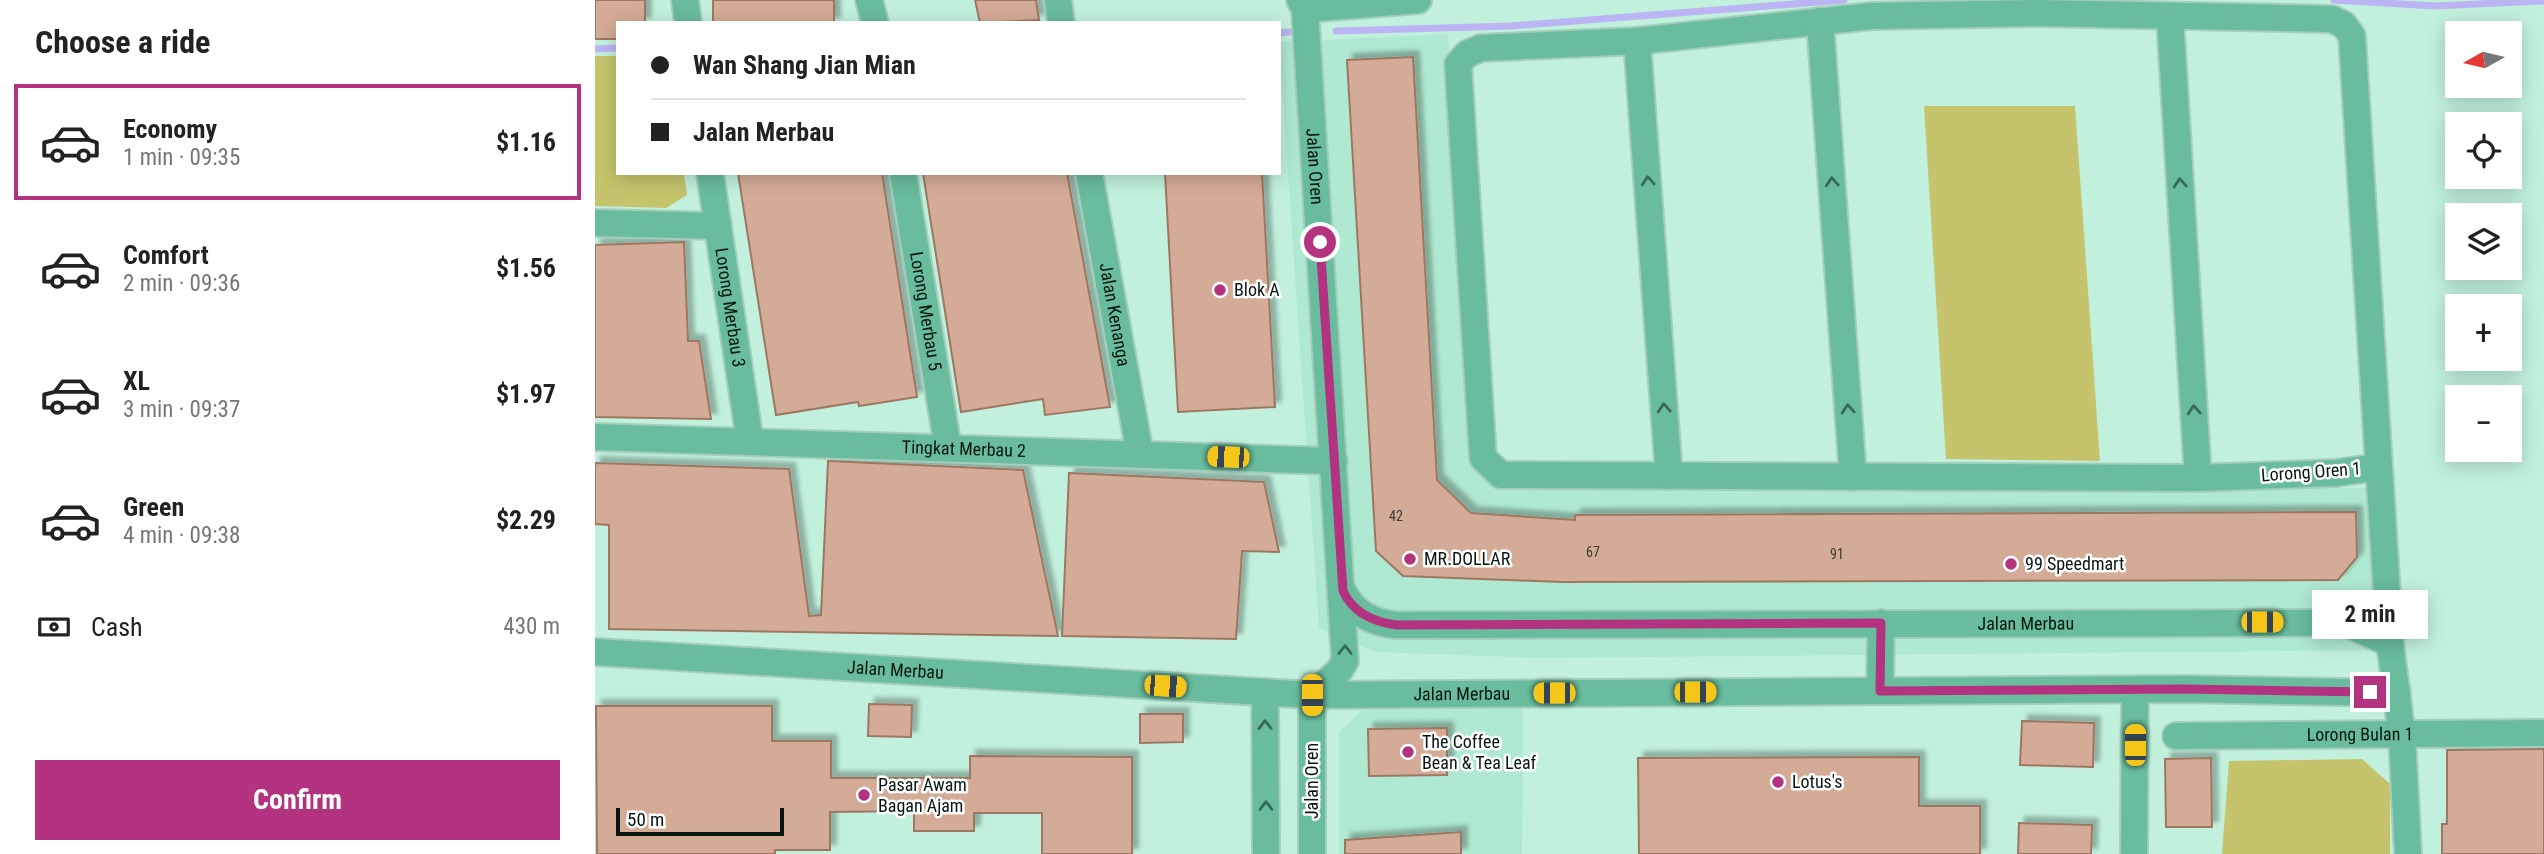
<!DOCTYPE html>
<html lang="en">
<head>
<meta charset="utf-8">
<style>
	:root { --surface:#fff; --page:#f6f6f6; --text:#222; --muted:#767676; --line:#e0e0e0; --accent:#b33380 }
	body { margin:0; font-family:"Roboto Condensed",sans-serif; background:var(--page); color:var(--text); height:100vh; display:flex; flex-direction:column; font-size:26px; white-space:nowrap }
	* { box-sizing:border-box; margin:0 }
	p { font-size:23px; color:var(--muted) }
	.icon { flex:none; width:38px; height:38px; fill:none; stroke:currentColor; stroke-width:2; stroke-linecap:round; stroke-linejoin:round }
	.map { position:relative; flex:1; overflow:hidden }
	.details { display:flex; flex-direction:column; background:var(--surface); width:595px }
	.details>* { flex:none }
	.banner { position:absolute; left:21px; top:21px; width:665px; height:154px; border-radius:0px; box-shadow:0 4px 18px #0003; display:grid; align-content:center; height:154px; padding:0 35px; background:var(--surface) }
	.needle { width:46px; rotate:262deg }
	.fabs { position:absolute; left:1850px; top:21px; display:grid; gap:14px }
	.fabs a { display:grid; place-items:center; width:77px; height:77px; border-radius:0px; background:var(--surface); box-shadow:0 4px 18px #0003; font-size:35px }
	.scale { position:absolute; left:21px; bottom:18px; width:168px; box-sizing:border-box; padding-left:7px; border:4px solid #051710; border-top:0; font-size:19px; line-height:24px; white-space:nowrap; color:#051710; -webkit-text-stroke:5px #fff; paint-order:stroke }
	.end { position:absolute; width:32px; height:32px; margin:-16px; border:9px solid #b33380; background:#fff; box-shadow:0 0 0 4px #fff }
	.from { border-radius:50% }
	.bubble { position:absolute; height:49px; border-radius:0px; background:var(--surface); box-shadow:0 4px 18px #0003; font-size:23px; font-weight:700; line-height:49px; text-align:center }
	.car { position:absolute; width:21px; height:42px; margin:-21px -10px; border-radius:9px; box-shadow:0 0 5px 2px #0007; background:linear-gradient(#f5c518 24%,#345 0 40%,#f5c518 0 76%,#345 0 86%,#f5c518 0) }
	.banner b { display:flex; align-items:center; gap:24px; height:66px; font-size:26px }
	.banner b+b { border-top:2px solid var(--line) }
	.banner i { width:18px; height:18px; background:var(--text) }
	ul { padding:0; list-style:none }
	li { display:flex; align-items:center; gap:21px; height:116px; margin:0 14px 10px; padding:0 21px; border:4px solid transparent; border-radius:0px }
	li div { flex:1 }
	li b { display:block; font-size:26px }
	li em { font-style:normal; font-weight:700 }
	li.active { border-color:var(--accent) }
	li>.icon { width:63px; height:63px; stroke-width:1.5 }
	h2 { padding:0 35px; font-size:32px; line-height:84px }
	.pay { display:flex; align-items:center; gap:18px; height:77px; padding:0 35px; font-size:26px }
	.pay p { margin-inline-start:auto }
	.action { display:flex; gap:14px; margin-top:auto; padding:14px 35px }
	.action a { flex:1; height:80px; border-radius:0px; background:var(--accent); color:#fff; font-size:28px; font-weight:700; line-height:80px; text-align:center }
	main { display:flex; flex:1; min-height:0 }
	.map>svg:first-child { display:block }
	.built { fill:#afe9d1 }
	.green { fill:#c5c46c }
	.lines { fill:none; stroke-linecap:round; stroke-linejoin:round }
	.stream { stroke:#bbb5f4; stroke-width:7 }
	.building { fill:#d4ab96; stroke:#9e7764; stroke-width:2; filter:url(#shadow) }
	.minor-casing { stroke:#a3cebc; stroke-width:30 }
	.minor { stroke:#69bc9d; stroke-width:26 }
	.oneway { stroke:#376a56 }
	.route { stroke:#b33380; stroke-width:9 }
	.poi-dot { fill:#b33380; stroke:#fff; stroke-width:2.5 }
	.labels { text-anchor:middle; stroke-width:5; stroke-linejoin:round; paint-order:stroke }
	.number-label { font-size:14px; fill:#393c32 }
	.street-label { font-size:18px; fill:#051710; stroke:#fff }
	.poi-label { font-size:18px; fill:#051710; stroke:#fff; text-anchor:start }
</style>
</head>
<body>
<main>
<section class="details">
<h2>Choose a ride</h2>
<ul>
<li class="active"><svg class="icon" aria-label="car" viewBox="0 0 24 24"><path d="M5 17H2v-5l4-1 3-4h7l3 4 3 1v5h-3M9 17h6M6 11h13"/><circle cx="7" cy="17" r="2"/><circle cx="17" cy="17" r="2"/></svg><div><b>Economy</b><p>1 min · 09:35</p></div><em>$1.16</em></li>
<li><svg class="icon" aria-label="car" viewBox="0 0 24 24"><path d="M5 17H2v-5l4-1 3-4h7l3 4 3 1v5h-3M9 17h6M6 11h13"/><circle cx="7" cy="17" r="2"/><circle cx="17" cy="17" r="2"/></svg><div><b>Comfort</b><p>2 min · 09:36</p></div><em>$1.56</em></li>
<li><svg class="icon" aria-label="car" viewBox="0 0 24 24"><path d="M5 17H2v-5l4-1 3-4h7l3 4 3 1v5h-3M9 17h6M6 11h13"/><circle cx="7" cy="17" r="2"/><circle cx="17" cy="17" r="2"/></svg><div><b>XL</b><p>3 min · 09:37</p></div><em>$1.97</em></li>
<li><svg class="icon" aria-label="car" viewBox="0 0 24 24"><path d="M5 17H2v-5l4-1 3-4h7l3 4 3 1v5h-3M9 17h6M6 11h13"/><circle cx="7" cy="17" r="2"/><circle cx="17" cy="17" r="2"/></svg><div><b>Green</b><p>4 min · 09:38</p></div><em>$2.29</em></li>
</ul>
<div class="pay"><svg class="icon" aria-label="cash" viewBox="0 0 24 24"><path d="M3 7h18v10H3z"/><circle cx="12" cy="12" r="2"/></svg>Cash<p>430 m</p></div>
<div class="action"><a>Confirm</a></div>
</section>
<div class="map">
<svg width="1949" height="854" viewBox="0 0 1949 854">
	<defs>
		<filter id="shadow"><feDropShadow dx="6" dy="-6" stdDeviation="2" flood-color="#0004"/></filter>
	</defs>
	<rect width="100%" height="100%" fill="#c1f1dd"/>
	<path class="built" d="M853,34l30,429 27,22 872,3 5,162 -845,8 -162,-6 -56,-24 -40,-586z
		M928,708l-1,146h-183v-122l22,-21z"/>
	<path class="green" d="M0,56h23v117h66l3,22 -21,13 -71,-2z
		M1329,106h151l25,355 -154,-2z
		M1767,759l28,25v70h-168l7,-93z"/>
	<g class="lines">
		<path class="stream" d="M1739,0l101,6 109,-5
			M741,31l175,-5 333,-26
			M684,33l10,-1
			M0,49l23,-1"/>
	</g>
	<path class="building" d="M0,0h50v23h-27v16h-23z
		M118,0h121v23h-121z
		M380,0h61l3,20 -59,3z
		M818,57l24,423 34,33 104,7v-5l781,-3 1,45 -19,23 -776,2 -159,-6 -27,-25 -29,-491z
		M143,173h144l35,224 -58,9 -1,-4 -82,13z
		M328,173h144l43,234 -65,8 -2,-16 -82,13z
		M570,173h97l13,234 -97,5z
		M89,242l4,99h11l12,78 -116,-2v-172z
		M233,461l195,9 35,166 -449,-7v-104l-14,-1v-61l194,6 20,147 12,-1z
		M474,473l195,9 15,70 -37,-1 -6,88 -174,-3z
		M274,704l43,1 -1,32 -43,-1z
		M1,706h176v35h59v37h139v-22l162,1v97h-90v-41h-68v18h-60v-20l-84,1v38h-55v4h-178z
		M545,714h43v28l-43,1z
		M1427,721l72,2 -1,44 -73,-2z
		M852,728v47l-78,1 -1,-47z
		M1949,749v105h-102v-30h5v-74z
		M1324,757v49h61v48h-341l-1,-96z
		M1616,758l1,69h-46l-1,-68z
		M1424,823l73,2 -1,29h-73z
		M866,832v22h-116v-14z"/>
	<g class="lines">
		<defs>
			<g id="minor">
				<path d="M90,0l3,23"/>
				<path d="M274,0l6,23"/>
				<path d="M463,0l3,23"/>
				<path id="s1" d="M705,0l5,9 40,652 -6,10 -27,24v159"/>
				<path d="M710,9l113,-9"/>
				<path d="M1442,13l295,6 12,6 8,11 27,431 -43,6 -138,5 -697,-3 -18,-17 -25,-394 9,-10 14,-6 156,-7 235,-25z"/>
				<path d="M1575,18l28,460"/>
				<path d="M1225,21l33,456"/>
				<path d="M1042,41l32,435"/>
				<path id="s2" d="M115,173l40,269"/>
				<path id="s3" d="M308,173l45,275"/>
				<path id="s4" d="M494,173l51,281"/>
				<path d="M0,223l123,3"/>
				<path id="s5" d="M0,437l739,24"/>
				<path d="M1784,467l11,176 12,93 6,118"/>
				<path id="s6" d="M748,591c10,22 30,32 54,34l948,-2 45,20"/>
				<path id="s7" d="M0,652l717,43 873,-6 212,4"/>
				<path d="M1285,691l1,-68"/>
				<path d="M670,692l1,162"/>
				<path id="s8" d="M1581,736l368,-3"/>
				<path d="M1539,854l1,-164"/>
			</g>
		</defs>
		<use href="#minor" class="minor-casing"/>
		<use href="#minor" class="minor"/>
	</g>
	<defs><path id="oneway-chevron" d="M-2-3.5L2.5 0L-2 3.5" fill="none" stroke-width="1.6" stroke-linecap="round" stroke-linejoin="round" transform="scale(1.75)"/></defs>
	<g class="oneway">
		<use href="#oneway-chevron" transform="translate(1053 181) rotate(-94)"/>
		<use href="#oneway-chevron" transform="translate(1237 182) rotate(-94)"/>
		<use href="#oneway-chevron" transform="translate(1585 183) rotate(-94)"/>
		<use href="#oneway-chevron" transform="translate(1069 408) rotate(-94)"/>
		<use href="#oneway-chevron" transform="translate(1253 409) rotate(-94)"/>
		<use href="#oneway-chevron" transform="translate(1599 410) rotate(-94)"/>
		<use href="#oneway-chevron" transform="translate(750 650) rotate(-90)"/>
		<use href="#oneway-chevron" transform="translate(670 725) rotate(-91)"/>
		<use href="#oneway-chevron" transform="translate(671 806) rotate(-90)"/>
	</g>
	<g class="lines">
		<path class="route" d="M725,242l23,349c10,22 30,31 54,34l484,-2 -1,68 305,-2 185,3"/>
	</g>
	<g class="poi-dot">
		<circle cx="625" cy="290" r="7"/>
		<circle cx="815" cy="559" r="7"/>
		<circle cx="1416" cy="564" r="7"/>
		<circle cx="813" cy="752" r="7"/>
		<circle cx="1183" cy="782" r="7"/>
		<circle cx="269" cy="795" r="7"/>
	</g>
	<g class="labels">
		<g class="number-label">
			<text x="801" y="521">42</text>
			<text x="998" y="557">67</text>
			<text x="1242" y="559">91</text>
		</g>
		<g class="street-label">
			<text dy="6" stroke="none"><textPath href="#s1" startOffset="168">Jalan Oren</textPath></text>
			<text dy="6" stroke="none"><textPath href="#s2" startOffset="136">Lorong Merbau 3</textPath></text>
			<text dy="6" stroke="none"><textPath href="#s3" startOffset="140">Lorong Merbau 5</textPath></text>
			<text dy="6" stroke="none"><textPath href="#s4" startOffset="144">Jalan Kenanga</textPath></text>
			<text dy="6" stroke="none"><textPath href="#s5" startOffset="369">Tingkat Merbau 2</textPath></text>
			<text transform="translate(1716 472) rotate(-4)" y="6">Lorong Oren 1</text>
			<text dy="6" stroke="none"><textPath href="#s6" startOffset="696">Jalan Merbau</textPath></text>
			<text dy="6" stroke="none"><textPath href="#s7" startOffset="301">Jalan Merbau</textPath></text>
			<text dy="6" stroke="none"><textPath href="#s7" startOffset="868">Jalan Merbau</textPath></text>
			<text dy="6" stroke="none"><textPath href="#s8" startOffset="184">Lorong Bulan 1</textPath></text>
			<text transform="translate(717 781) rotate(-90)" y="6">Jalan Oren</text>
		</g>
		<g class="poi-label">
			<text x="639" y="296">Blok A</text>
			<text x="829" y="565">MR.DOLLAR</text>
			<text x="1430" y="570">99 Speedmart</text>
			<text x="827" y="748">The Coffee<tspan x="827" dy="21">Bean &amp; Tea Leaf</tspan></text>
			<text x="1197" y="788">Lotus's</text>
			<text x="283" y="791">Pasar Awam<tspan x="283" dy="21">Bagan Ajam</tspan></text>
		</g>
	</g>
</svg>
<div class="fabs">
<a><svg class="needle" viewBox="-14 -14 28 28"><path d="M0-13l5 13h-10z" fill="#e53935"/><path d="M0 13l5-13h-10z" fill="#767676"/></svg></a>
<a><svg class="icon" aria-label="locate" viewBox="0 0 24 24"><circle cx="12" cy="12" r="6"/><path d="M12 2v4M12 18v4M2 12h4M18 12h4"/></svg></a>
<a><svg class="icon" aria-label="layers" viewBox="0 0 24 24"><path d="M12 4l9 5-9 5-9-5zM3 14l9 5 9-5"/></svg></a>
<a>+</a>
<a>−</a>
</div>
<div class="scale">50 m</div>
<i class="end from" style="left:725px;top:242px"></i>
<i class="end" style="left:1775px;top:692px"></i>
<div class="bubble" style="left:1717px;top:590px;width:116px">2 min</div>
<i class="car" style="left:633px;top:457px;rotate:272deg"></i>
<i class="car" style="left:1667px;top:622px;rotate:90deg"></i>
<i class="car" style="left:570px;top:686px;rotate:94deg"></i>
<i class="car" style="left:1100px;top:692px;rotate:90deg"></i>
<i class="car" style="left:959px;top:693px;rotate:270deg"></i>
<i class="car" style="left:717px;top:695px;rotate:180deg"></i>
<i class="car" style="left:1540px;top:745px;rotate:0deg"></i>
<div class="banner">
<b><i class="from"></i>Wan Shang Jian Mian</b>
<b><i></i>Jalan Merbau</b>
</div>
</div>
</main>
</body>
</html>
